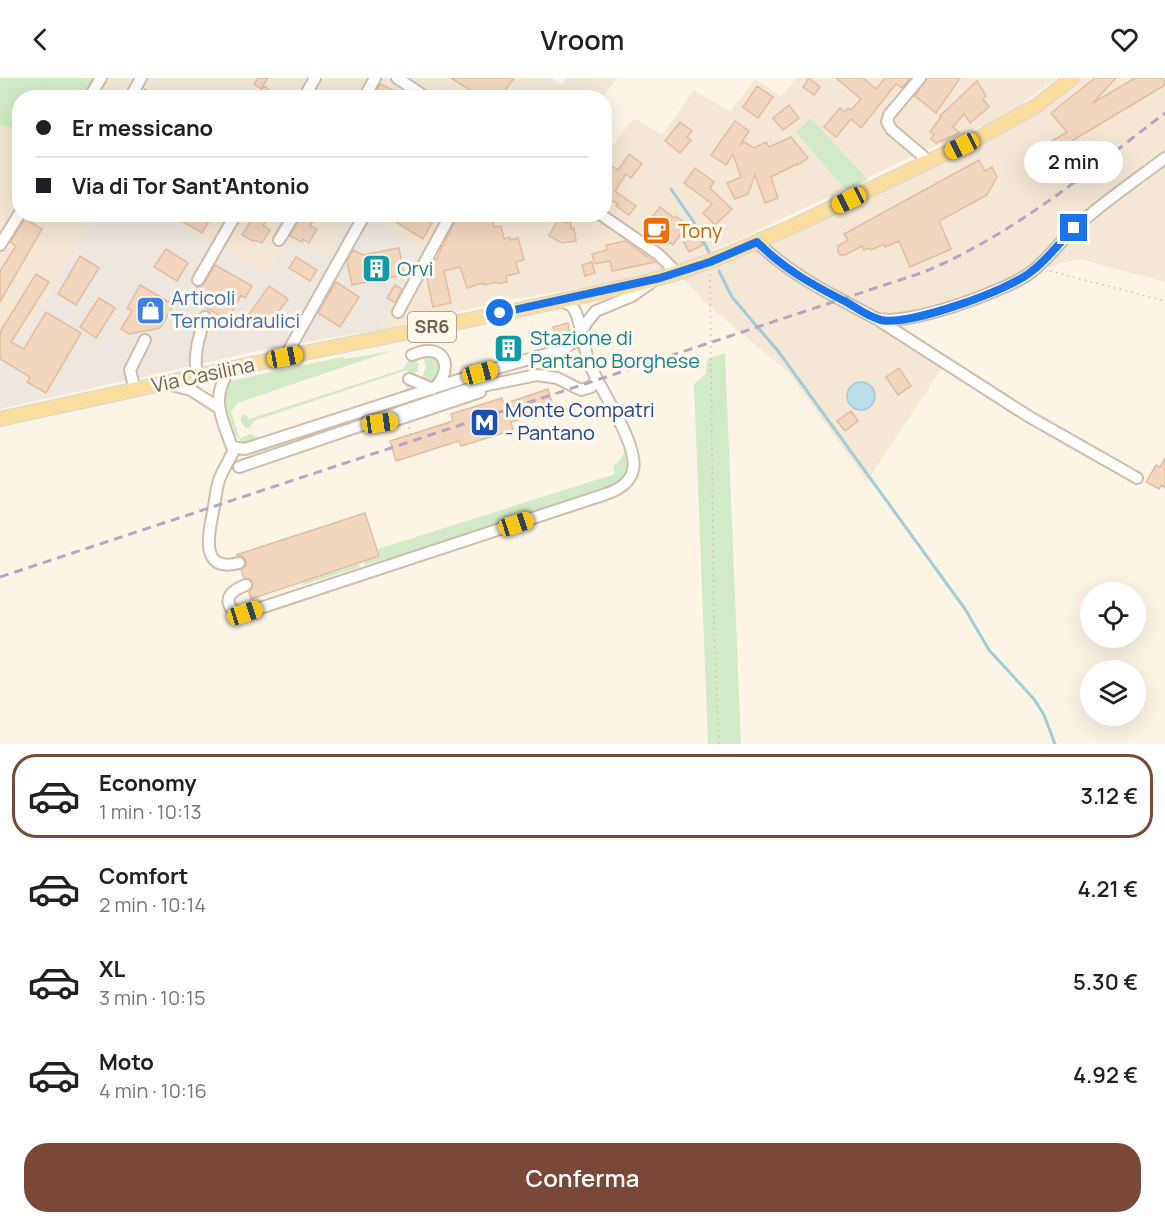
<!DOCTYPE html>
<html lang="it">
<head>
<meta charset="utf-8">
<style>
	:root { --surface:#fff; --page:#f6f6f6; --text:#202124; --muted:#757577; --line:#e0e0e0; --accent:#794836 }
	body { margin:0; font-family:Manrope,sans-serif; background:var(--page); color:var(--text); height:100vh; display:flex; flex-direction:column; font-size:22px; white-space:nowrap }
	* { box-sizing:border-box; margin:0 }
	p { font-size:20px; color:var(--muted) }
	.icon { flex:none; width:33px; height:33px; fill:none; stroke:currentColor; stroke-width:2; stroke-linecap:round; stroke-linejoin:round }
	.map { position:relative; height:666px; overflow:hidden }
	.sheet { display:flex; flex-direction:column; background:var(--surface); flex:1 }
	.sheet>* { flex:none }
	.banner { position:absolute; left:12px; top:12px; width:600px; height:132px; border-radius:24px; box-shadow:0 6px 24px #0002; display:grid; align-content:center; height:132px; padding:0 24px; background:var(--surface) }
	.fabs { position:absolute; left:1080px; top:504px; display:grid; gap:12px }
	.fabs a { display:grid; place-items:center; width:66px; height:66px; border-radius:50%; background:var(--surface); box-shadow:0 6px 24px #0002; font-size:30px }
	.end { position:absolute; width:27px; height:27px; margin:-14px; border:8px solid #1a73e8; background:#fff; box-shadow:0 0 0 3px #fff }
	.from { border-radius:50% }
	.bubble { position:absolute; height:42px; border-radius:21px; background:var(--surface); box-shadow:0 6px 24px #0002; font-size:20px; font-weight:600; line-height:42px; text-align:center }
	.car { position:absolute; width:18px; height:36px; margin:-18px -9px; border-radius:8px; box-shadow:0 0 4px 2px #0007; background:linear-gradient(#f5c518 24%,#345 0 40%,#f5c518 0 76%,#345 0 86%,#f5c518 0) }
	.banner b { display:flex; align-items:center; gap:21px; height:57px; font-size:22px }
	.banner b+b { border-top:2px solid var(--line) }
	.banner i { width:15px; height:15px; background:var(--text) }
	ul { padding:10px 0 0; list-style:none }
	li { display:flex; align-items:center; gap:18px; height:84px; margin:0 12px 9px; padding:0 12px; border:3px solid transparent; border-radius:24px }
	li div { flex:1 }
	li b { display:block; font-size:22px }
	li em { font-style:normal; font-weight:600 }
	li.current { border-color:var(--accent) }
	li>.icon { width:54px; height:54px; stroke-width:1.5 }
	.action { display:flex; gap:12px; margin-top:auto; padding:12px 24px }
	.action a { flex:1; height:69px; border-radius:24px; background:var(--accent); color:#fff; font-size:24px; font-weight:600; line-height:69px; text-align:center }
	header { display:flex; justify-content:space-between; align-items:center; height:78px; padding:0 24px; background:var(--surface); font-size:27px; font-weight:600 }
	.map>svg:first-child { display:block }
	.residential { fill:#f4e7d5 }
	.industrial { fill:#ede7e0 }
	.green { fill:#d2eac5 }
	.water { fill:#bbdde6; stroke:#a1ccd8; stroke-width:1.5 }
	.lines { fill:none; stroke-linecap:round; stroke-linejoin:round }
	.stream { stroke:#a1ccd8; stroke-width:3 }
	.building { fill:#f2d6be; stroke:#e4bd9f; stroke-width:1.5 }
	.minor-casing { stroke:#cebdad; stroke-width:14 }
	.major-casing { stroke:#dbd5d0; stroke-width:16 }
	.path { stroke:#d7b9a1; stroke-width:1.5; stroke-dasharray:1.5 4.5; stroke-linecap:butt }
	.minor { stroke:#fff; stroke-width:10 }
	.major { stroke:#fadea0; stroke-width:14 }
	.rail { stroke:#b9a4c6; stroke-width:3; stroke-dasharray:9 6; stroke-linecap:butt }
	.route { stroke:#1a73e8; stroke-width:8 }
	.labels { text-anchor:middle; stroke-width:6; stroke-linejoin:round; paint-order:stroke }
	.shield { fill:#fff9ed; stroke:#9f8c7c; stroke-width:1.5 }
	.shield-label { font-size:18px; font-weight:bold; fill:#765d4b }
	.food-label { font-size:20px; fill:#c56008; stroke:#fff9ed; text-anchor:start }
	.culture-label { font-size:20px; fill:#0d838f; stroke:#fff9ed; text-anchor:start }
	.shop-label { font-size:20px; fill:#366cbe; stroke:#fff9ed; text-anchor:start }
	.street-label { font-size:20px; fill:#765d4b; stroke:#fff9ed }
	.transit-label { font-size:20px; fill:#164399; stroke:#fff9ed; text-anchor:start }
</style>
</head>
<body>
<header><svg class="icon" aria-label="back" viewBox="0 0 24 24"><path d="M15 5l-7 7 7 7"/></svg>Vroom<svg class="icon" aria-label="heart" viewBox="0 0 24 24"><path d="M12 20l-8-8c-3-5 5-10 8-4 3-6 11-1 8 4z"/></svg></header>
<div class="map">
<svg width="1165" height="666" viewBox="0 0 1165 666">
	<rect width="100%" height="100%" fill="#fcf5e6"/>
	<path class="residential" d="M104,0h448l9,7 6,-7h50l-15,20h-510z
		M796,0h260l-39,30 -26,14 -80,35 -169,81 -58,24 -63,19 -107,18 -136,31 47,-79 -55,-36 234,-1 1,-62 2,1 27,-35 28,17 32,-45 36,22 25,-33 26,18z
		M1072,0h93v204l-86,-23 -45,12 -29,16 -118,33 59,42 -79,119 -78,-108 -79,-66 -33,-34 301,-135z
		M0,47l20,5 -1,83 -19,32z
		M22,137h73l-72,123 -23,-14v-74z
		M163,137h189l-25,42 -60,18z"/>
	<path class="industrial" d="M95,137h68l104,59 22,-37 38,20 25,-42h18l56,36 -48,79 -108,18 -270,61v-85l23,14z"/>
	<path class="green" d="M0,0h100l-11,19 -69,1 -1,32 -19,-5z
		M811,40l57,62 -22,10 -50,-58z
		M391,273l-154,52 -6,9 7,22 2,4 11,-4 9,5 145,-48 2,-3 -1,-3 13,3 -171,55 -6,-1 -7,-8 -12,-36 3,-14 4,-3 112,-24 3,2z
		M725,275l16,391h-33l-14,-360 12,-10 1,-15z
		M423,278c12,1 16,2 20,14l-10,14 -12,-5 5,-11z
		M410,281l5,1 4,4 -1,7 -7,5 -4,-6 -148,49 -5,2 -5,7h-3l-5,-6v-5l4,-3 4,5 154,-50z
		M384,332l1,3 -122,38 1,-3z
		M624,367l8,16 -11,25 -233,78 -3,-5 -20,6 -1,-3 16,-6 -2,-7 237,-75 -2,-9c9,-4 12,-10 11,-20z
		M359,486l1,3 -57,18 -1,-3z"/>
	<path class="water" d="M847 318a14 14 0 1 1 28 0a14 14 0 1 1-28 0Z"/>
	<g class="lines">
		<path class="stream" d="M671,111l22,32 18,35
			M719,193l13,26 46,54 187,258 24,41 45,49 10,16 11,29"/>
	</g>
	<path class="building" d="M258,0h10l-7,11 -7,-5z
		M451,0h63l-14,20h-25l-7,-5 2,-3z
		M809,0l11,9 -6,8 -11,-8z
		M836,0h27l13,11 9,-11h25l-8,10 -6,-4 -35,44 -10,-9 -15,18 -12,-10 16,-19 5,4 3,-4 3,2 10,-11z
		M927,0h33l-24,35 -21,-17z
		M1095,0h21l-23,25 42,-25h28l2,7 -108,65 -5,-9 15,-9 -16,-19z
		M977,3l9,15 -3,3 6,8 -19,16 -6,-9 -11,13 7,6 -24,10 -5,-4 3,-5 -4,-2 11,-15 -1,-1z
		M380,6l15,7 -3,7h-19z
		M264,8l18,12h-25z
		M757,8l16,11 -15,21 -15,-11z
		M145,11l14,9h-20z
		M789,27l10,13 -16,12 -10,-12z
		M735,43l14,10 -9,14 4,-3 10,6 12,-6 3,5 22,-10 17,21 -10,7 -1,-1 -26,13 7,21 -13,5 -10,-28 -7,19 -13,5 -8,-16 14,-6 -8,-23 -7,11 -15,-10z
		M680,44l12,9 -5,6 4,3 -11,13 -15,-12z
		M629,76l13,10 -11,14 -5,-4 -11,17 21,15 -7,9 -13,-9 2,-2 -14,-9v-23l5,-8 9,6z
		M979,82l6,11 7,-4 5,10 -10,18 -48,26 12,28 -41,18 -11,-26 -14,6 -1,-3 -13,6 -4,-2 -3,2 -2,-4 -17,9h-5l-2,-2v-7l10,-6 -4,-6z
		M695,90l19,14 -4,6 22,21 -17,16 -12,-12 9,-9 -28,-21z
		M660,129l14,11 2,-2 19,14 8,15 -14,7 -9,-17 -7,10 -27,-20z
		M183,136h30l-11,19 -22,-13z
		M255,136l11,7 -3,4 7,5 -8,13 -8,-3 -1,1 -11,-6z
		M302,136h15l-7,12 7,3 -8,14 -6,-4 -1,3 -12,-6z
		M383,136h54l-14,25z
		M473,136h13l6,4 2,9 7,-1 3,13 6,-2v3l8,-2 6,22 -8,2 3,11 -13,3 1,6 -9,2 -1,-2 -13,3 -1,-2 -16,5 -7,-21 -16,4 7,32 -18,4 -6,-28 4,-1 -2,-7 6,-11 2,-1 5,-13 3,-1 -1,-3 13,-23z
		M25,141l17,10 -42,73v-31l16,-25 -6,-4z
		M558,141l7,4 6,-1v7l3,-1 2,13 -14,2 -13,-7z
		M625,163l30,21 -43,9 -2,-10 -15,3 -3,-10 15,-4 -1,-5z
		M399,170l5,27 -52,10 -5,-23 6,-12 10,5z
		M166,171l22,14 -11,18 -23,-14z
		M80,178l19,12 -23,37 -18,-11z
		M296,179l21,13 -7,11 -21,-13z
		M592,184l3,11 -10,3 -3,-11z
		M215,187l37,21 -7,12 -4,-3 -10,19 -2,-1 -2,4 -5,-2 -1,1 -31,-17 7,-12 7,-3z
		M36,196l13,8 -38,60 13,7 22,-37 35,21 -35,60 -19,-11 3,-5 -30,-18v-27z
		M336,204l23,15 -19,30 -22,-14z
		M140,207l34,20 -14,23 -31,6 -8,-5 11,-18 -5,-3z
		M395,207l7,4 -7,14 -8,-5z
		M269,208l19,13 -20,27 -2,-1 -2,2 -4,-3 -3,4 -12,-8z
		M99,220l16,10 -19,30 -16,-11z
		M568,245l2,13 -14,6 -3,-15z
		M519,264l2,9 -21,4 -2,-9z
		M899,290l12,18 -13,9 -12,-18z
		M548,311l6,19 -43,14 2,8 -52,16 -2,-5 -63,20 -6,-20 63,-20 -2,-7 51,-16 2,6z
		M851,333l7,10 -13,10 -8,-10z
		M1165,380v30l-4,-3 -2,4 -13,-7 10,-17 4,2z
		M365,435l14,43 -128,43 -2,-7 3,-3 1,-6 -3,-4 -6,-1 -3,-8 5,-4v-5l-4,-5 -6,-1z"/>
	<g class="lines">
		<defs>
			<path id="minor" d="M397,0l30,20
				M920,0l-31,37 -2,7 5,8 38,32
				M89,20l12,-20
				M130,20l11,-20
				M304,20l11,-20
				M364,20l11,-20
				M600,136l58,40 19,19
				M279,162l16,-26
				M757,164c36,35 74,52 118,76 29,10 129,-26 155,-45 18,-13 31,-33 48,-48 27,-24 58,-45 87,-67
				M0,167l20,-32
				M198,202l38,-66
				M398,234l53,-98
				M880,243l148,95 109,62
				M285,279l80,-143
				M230,291c-20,29 -9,47 2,78l13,2 235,-76 81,-23 15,-9 11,-19 9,-11 36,-15 20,-14
				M197,298c-4,-21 2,-39 8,-59
				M409,301l24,10c17,-13 17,-40 -7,-38 -5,0 -10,3 -14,4
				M168,306l23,6 28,18
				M135,312l-5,-20 15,-30
				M383,344l13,-2 84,-28
				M234,372c-5,10 -11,20 -15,30 -3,10 -4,22 -6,32 -5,23 -13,61 26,51
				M239,389l229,-78 69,-14 20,3 24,12 10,-3 5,-7
				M246,507c-13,5 -24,12 -13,26l12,2 361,-119c12,-4 24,-11 27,-24 6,-25 -32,-79 -42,-103 -8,-17 -8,-36 -15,-54l-4,-7 -11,-6"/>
			<path id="major" d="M0,341l285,-62 238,-48 115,-25 39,-11 49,-18 63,-27 189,-90 58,-32 36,-28"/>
		</defs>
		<use href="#minor" class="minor-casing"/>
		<use href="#major" class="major-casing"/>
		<path class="path" d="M1050,193l115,30
			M710,196l4,358 5,112
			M409,349l2,8"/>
		<use href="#minor" class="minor"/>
		<use href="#major" class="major"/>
		<path class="rail" d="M0,499l924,-305c89,-37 165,-101 241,-159"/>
	</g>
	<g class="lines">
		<path class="route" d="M500,235l160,-35 50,-16 47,-20c28,28 56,43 91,61 10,6 21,14 33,17 28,6 129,-30 151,-49 16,-12 28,-29 42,-43"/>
	</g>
	<defs>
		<symbol id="cafe-square" viewBox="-11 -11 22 22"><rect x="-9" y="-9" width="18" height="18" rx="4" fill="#e8710a" stroke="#fff9ed"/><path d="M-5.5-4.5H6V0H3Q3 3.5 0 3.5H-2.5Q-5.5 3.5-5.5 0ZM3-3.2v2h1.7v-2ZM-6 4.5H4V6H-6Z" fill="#fff"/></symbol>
		<symbol id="building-square" viewBox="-11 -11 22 22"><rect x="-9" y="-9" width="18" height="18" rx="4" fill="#0f9aa8" stroke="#fff9ed"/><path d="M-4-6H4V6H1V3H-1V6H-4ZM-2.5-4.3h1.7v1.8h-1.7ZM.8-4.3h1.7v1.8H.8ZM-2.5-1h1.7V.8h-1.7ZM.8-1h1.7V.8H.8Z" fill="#fff"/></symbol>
		<symbol id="shop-square" viewBox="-11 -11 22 22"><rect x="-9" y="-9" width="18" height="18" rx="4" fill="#3f7fe0" stroke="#fff9ed"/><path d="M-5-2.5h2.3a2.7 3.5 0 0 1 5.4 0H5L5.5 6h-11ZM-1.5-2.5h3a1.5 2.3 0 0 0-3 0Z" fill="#fff"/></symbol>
		<symbol id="metro-square" viewBox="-11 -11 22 22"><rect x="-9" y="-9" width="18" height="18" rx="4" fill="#1a4fb4" stroke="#fff9ed"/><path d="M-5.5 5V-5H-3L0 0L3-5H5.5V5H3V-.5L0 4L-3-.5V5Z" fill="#fff"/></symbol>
	</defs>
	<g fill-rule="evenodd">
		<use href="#cafe-square" x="640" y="136" width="33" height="33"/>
		<use href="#building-square" x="360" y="174" width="33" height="33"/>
		<use href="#shop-square" x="134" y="216" width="33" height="33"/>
		<use href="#building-square" x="492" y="254" width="33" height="33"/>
		<use href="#metro-square" x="468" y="328" width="33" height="33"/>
	</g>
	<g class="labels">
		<rect class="shield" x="408" y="234" width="48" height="30" rx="4.5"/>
		<g class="shield-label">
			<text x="432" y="255">SR6</text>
		</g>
		<g class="food-label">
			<text x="678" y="160">Tony</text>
		</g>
		<g class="culture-label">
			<text x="397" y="198">Orvi</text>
			<text x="530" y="267">Stazione di<tspan x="530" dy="23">Pantano Borghese</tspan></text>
		</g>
		<g class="shop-label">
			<text x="171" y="227">Articoli<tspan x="171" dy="23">Termoidraulici</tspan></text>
		</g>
		<g class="street-label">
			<text transform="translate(203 297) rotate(-12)" y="7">Via Casilina</text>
		</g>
		<g class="transit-label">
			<text x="505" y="339">Monte Compatri<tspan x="505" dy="23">- Pantano</tspan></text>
		</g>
	</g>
</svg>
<div class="fabs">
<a><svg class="icon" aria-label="locate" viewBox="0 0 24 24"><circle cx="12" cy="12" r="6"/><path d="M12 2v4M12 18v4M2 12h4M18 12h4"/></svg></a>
<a><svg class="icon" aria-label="layers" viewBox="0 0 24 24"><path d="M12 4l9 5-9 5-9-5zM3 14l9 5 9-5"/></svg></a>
</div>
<i class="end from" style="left:500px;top:235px"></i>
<i class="end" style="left:1074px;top:150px"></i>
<div class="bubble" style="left:1024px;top:63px;width:99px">2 min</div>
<i class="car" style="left:962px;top:68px;rotate:244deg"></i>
<i class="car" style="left:849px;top:122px;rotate:244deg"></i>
<i class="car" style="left:285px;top:279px;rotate:79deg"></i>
<i class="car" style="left:480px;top:295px;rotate:75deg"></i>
<i class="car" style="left:380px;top:345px;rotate:82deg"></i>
<i class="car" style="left:516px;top:446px;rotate:72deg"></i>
<i class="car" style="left:245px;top:535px;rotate:72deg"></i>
<div class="banner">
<b><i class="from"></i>Er messicano</b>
<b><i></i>Via di Tor Sant'Antonio</b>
</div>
</div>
<section class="sheet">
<ul>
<li class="current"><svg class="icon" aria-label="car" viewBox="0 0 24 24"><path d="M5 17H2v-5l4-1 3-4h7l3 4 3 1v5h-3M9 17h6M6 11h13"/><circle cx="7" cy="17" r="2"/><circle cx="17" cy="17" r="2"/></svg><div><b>Economy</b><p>1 min · 10:13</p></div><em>3.12 €</em></li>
<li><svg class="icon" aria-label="car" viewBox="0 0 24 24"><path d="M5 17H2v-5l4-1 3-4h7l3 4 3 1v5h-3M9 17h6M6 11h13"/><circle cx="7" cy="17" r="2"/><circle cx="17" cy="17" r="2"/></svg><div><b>Comfort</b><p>2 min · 10:14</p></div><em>4.21 €</em></li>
<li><svg class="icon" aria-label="car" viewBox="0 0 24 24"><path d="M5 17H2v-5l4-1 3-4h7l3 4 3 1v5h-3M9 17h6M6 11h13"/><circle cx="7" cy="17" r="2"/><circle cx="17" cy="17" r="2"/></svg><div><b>XL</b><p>3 min · 10:15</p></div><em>5.30 €</em></li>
<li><svg class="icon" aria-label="car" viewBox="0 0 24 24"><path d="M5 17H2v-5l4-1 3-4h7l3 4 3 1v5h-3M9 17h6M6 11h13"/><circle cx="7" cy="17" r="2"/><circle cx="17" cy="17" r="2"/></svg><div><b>Moto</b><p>4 min · 10:16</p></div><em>4.92 €</em></li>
</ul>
<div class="action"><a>Conferma</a></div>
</section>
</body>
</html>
